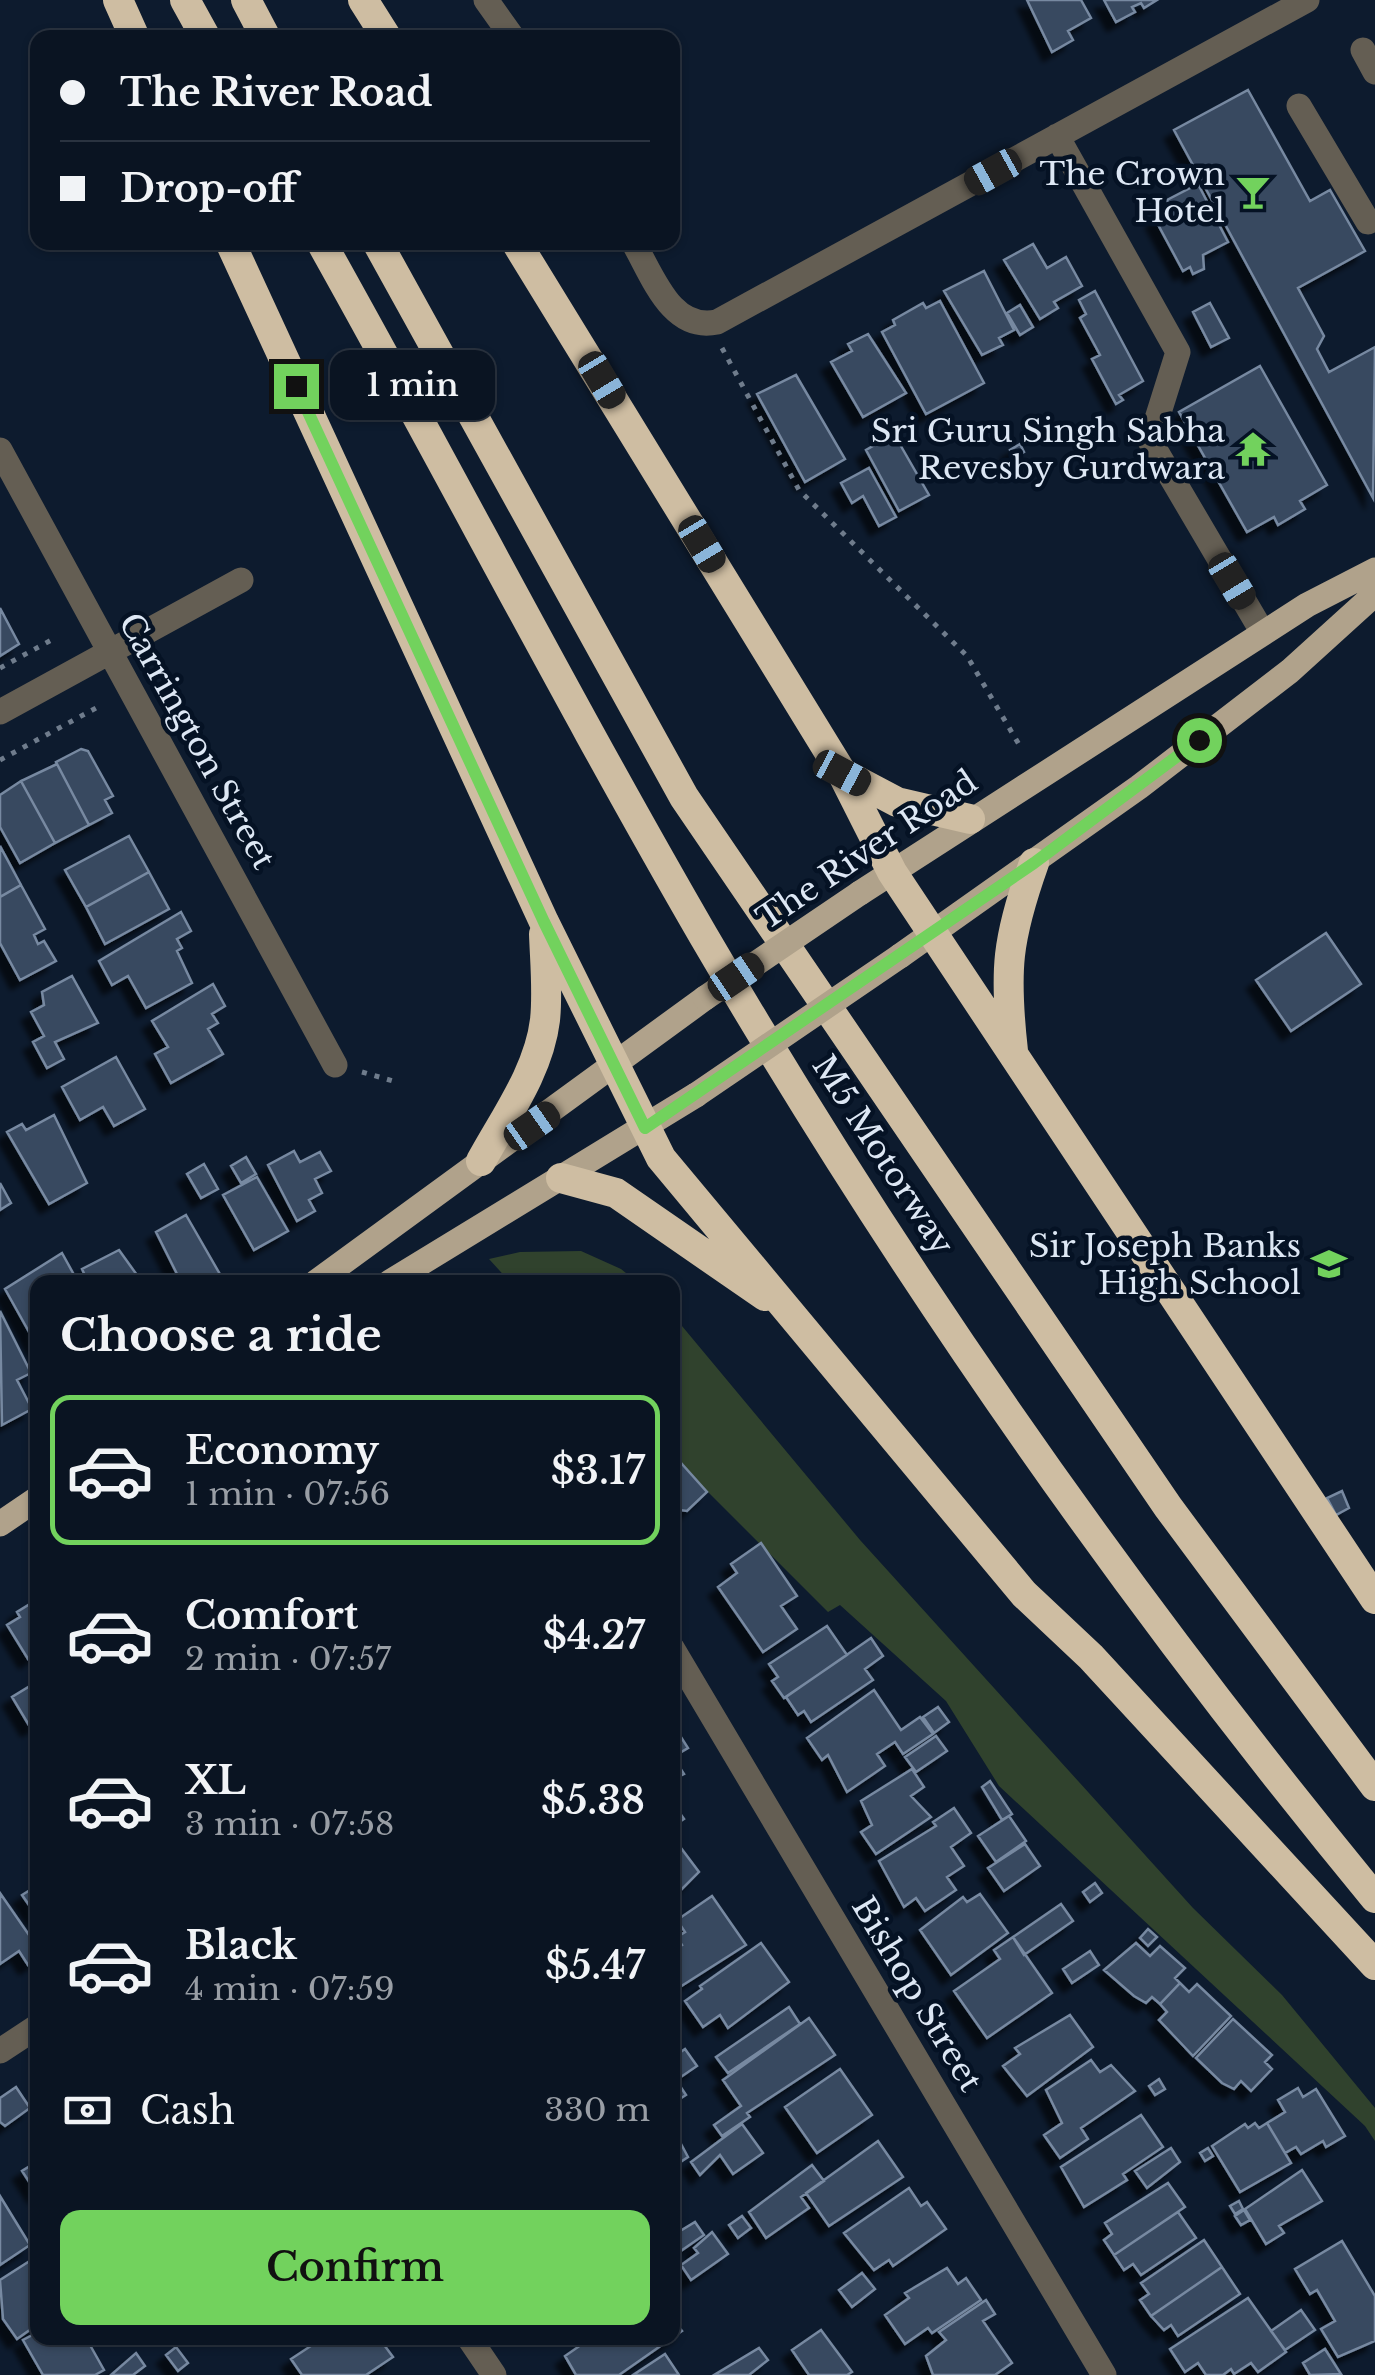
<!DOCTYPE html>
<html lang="en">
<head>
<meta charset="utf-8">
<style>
	:root { --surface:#0a1422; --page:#18212f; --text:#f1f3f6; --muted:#999ea5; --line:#2a3340; --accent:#72d25d }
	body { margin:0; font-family:"Libre Baskerville",serif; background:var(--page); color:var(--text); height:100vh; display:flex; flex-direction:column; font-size:38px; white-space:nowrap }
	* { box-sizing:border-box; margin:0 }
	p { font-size:32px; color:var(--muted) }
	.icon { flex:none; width:55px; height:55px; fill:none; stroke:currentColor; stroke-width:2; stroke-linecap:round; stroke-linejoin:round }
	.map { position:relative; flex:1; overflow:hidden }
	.panel { position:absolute; left:30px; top:1275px; width:650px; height:1070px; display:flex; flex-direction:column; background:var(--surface); border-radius:20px; box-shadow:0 2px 8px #0004,0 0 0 2px var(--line) }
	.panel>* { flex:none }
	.guide { position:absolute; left:30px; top:30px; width:650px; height:220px; border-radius:20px; box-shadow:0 2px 8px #0004,0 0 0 2px var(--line); display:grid; align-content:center; height:220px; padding:0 30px; background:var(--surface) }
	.end { position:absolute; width:45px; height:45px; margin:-22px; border:12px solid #72d25d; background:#111; box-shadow:0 0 0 5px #111 }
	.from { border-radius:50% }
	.bubble { position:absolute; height:70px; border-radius:20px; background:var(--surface); box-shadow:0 2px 8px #0004,0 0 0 2px var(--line); font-size:32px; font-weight:600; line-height:70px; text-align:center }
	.car { position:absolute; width:30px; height:60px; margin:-30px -15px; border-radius:12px; box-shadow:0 0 8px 2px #0007; background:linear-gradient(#222 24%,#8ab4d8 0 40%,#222 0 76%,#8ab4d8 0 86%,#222 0) }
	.guide b { display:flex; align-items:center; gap:35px; height:95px; font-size:38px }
	.guide b+b { border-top:2px solid var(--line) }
	.guide i { width:25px; height:25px; background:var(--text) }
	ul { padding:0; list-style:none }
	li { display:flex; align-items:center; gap:30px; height:150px; margin:0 20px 15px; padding:0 10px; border:5px solid transparent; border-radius:20px }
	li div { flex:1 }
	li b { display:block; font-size:38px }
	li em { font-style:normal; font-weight:600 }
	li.on { border-color:var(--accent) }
	li>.icon { width:90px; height:90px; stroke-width:1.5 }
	h2 { padding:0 30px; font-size:45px; line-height:120px }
	.pay { display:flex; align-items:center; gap:25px; height:110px; padding:0 30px; font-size:38px }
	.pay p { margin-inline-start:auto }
	.cta { display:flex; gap:20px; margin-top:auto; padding:20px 30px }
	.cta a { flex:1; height:115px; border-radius:20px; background:var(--accent); color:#111; font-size:40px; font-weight:600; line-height:115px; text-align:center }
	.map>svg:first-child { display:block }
	.green { fill:#30422d }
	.building { fill:#394960; stroke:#7789a1; stroke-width:2.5; filter:url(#shadow) }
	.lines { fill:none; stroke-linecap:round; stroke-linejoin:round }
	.path { stroke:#6f7c8c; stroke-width:5; stroke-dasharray:5 8; stroke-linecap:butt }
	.minor { stroke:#645e53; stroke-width:25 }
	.major { stroke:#b0a28b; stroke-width:25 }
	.highway { stroke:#cebda2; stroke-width:30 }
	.major-bridge { stroke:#b0a28b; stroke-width:25 }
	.route { stroke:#72d25d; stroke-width:12 }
	.labels { text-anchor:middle; stroke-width:9; stroke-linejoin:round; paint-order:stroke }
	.poi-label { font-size:32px; fill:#dde7f4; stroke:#051224; text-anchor:end }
	.street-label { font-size:32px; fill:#dde7f4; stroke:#051224 }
</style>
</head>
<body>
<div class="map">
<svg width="1375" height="2375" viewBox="0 0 1375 2375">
	<defs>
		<filter id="shadow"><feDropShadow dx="-9" dy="9" stdDeviation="2.5" flood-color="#0009"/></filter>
	</defs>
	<rect width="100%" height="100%" fill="#0d1b2e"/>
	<path class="green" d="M581,1251l40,18 16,13h-127l-21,-23 31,-7z
		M672,1314l188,226 333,368 89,87 93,113v33l-10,-15 -366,-340 -53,-85 -106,-96 -12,7 -155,-155z"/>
	<path class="building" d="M1027,0h54l10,18 -23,13 5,9 -21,12z
		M1104,0h53l-13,8 -3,-5 -9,4 3,5 -19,10z
		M1248,90l62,111 20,-11 35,61 -67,37 26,48 -7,13 12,23 46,-25 -2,151 -199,-368z
		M1198,184l30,58 -25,13 1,14 -11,5 -3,-7 -7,4 -28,-52 17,-9 -5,-10z
		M1033,244l14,24 19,-11 16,29 -28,16 4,6 -18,11 -36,-59z
		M984,271l30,59 -15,8 4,7 -21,10 -38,-64z
		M1095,291l48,90 -24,14 4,5 -7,4 -24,-45 8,-4 -20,-37 6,-4 -7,-14z
		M940,301l44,82 -58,31 -44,-82 13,-7 -2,-5 30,-17 3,5z
		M1210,303l19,35 -18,9 -18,-35z
		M1020,305l13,22 -13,8 -13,-22z
		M868,334l38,59 -43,24 -32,-55 21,-11 -4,-7z
		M1260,366l67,119 -27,16 5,8 -27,16 -4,-8 -27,15 -68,-120z
		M796,375l49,84 -40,23 -48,-88z
		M894,434l35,61 -30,16 -33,-61z
		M1020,444l4,8 -10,6 -4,-8z
		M869,468l27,49 -17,9 -16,-30 -11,7 -11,-20z
		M0,608l19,36 -19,12z
		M81,749l7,2 25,45 -8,4 7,13 -23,12 -33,-63z
		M57,764l32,61 -34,18 -34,-62z
		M21,781l34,62 -35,20 -20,-36v-32z
		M129,836l20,36 -63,35 -21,-37z
		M0,846l21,39 -21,12z
		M149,872l20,37 -64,35 -19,-37z
		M21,885l24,44 -11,6 4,9 6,-3 12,20 -36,19 -20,-37v-46z
		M181,912l10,19 -14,8 5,9 -5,3 15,32 -46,25 -18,-32 -16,9 -13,-24z
		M1326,933l35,51 -70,47 -35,-51z
		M72,976l26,47 -43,19 9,17 -17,9 -14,-26 11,-6 -13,-24 13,-7 -2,-13z
		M213,984l12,22 -13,8 6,9 -10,6 15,25 -52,29 -16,-29 13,-7 -16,-26z
		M116,1057l29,52 -31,17 -11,-19 -23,13 -18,-33z
		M54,1115l33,68 -38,21 -42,-72 15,-8 4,6z
		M294,1151l6,11 20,-10 11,19 -16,8 7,14 -13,7 6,11 -18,10 -29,-56z
		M246,1157l10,17 -15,9 -10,-17z
		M204,1164l14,25 -17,9 -14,-24z
		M257,1177l31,54 -34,19 -31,-55z
		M0,1183l11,20 -11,7z
		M186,1215l35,61 -13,6h-27l-25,-50z
		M119,1250l23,32h-54l-6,-13z
		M62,1253l16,29h-40v66l-33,-59z
		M0,1311l31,62 -14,7 15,29 -30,16z
		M682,1464l25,28 -20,19 -15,-2 2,-38z
		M1342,1491l7,17 -13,7 -9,-17z
		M761,1543l36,53 -16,10 16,23 -34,23 -45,-65 19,-14 -6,-9z
		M38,1599v54l-10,6 -21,-34 13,-8 -3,-5z
		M827,1626l20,29 -63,43 -12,-17 6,-4 -9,-13z
		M871,1638l12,18 -18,13 8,11 -62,42 -7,-11 -6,4 -12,-18z
		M35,1683l3,40 -8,4 -18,-30z
		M874,1690l27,40 19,-13 13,17 -30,20 -8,-12 -18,12 8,12 -38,26 -19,-37 -6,5 -15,-22z
		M938,1707l11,15 -15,11 -11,-16z
		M672,1723l16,25 -15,9 11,17 -12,6z
		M936,1736l11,15 -31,21 -11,-15z
		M912,1769l12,18 -13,9 20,21 -55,37 -15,-22 11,-7 -11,-24z
		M990,1781l22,33 -10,6 -20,-33z
		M672,1802l12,17 -12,8z
		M954,1808l17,25 -20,14 13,19 -17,11 9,13 -31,21 -9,-13 -12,9 -25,-46 57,-35 -3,-4z
		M1009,1816l17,25 -30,21 -18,-26z
		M672,1836l27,36 -27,27z
		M1025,1844l15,22 -36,25 -16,-23z
		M1095,1883l7,10 -12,9 -7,-10z
		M38,1885v33l-16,-23z
		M0,1893l38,55v11l-10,6 -9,-14 -19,13z
		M980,1894l28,39 -57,42 -31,-45 43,-33 4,5z
		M712,1896l34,49 -74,47v-41l10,-6 -5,-8 8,-5 -8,-12z
		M1061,1904l12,17 -49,34 -11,-18z
		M1148,1929l9,8 -9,9 -8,-8z
		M1013,1937l39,56 -65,45 -33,-47 46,-32 -6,-9z
		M761,1943l28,39 -61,46 -8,-13 -17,12 -18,-26 17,-12 -2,-3z
		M1136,1943l14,13 10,-10 25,22 -10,10 5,5 -20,21 -8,-7 -6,6 -12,-7 -30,-26z
		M1090,1951l9,14 -27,18 -9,-14z
		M1180,1983l9,9 8,-8 34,32 -38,40 -34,-36 8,-8 -7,-8z
		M789,2007l11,17 -72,49 -12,-16z
		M1070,2015l23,32 -66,49 -24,-30 17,-12 -5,-6z
		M809,2018l26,37 -88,58 3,4 -28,19 -8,-11 27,-19 -18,-26z
		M1233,2019l39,36 -7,7 7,7 -21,22 -10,-10 -7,8 -12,-6 -26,-25z
		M685,2049l12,17 -25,17v-25z
		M1091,2060l9,12 11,-7 24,26 -54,37 7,11 -28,19 -16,-23 18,-12 -16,-33z
		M840,2069l32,46 -55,38 -32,-46z
		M1159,2079l6,10 -10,6 -6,-9z
		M678,2083l8,12 -14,9v-17z
		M16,2087l14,21 -25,18 -5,-4v-24z
		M1298,2088l5,9 13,-8 29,47 -19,11 -3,-6 -22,13 -5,-7 -11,6 -18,-30 18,-11 -7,-12z
		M1141,2115l22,32 -40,27 4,6 -43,27 -23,-40z
		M1255,2123l4,5 8,-5 24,40 -51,29 -28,-46 33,-22 3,4z
		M742,2124l21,29 -30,21 -13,-19 -20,20 -9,-13z
		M878,2141l25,36 -74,49 -23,-33z
		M680,2142l8,15 -12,8 -4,-18z
		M1171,2148l9,14 -33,26 -12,-17z
		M1208,2148l5,8 -8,5 -5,-8z
		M38,2161v32l-1,1 -15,-23z
		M812,2165l12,16 -23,16 8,11 -43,30 -17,-26z
		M1302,2170l20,31 -43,25 5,7 -18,11 -21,-35z
		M1168,2183l17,24 -71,48 -10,-15 8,-6 -7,-11z
		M909,2188l12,18 6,-4 19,27 -53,37 -4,-6 -15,10 -30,-37z
		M0,2196l30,49 -30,20z
		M1239,2201l4,8 -8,5 -5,-8z
		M1244,2210l6,10 -9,5 -6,-9z
		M1178,2212l18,26 -55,37 -8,-11 -9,6 -10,-15z
		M742,2216l9,12 -13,10 -9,-13z
		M695,2222l9,13 -32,22v-21z
		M712,2232l16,22 -37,26 -10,-15 17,-12 -4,-5z
		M1204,2240l18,27 -71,49 -11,-16 9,-6 -8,-11z
		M1342,2241l33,55v45l-37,16 -17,-28 14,-8 -18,-31 -7,4 -15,-25z
		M36,2257l2,67 -21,15 -14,-20 -3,-39z
		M1222,2267l18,27 -62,42 -7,-11 -7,5 -13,-14z
		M947,2268l11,16 8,-6 15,22 -49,33 -4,-5 -23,16 -20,-29 24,-17 -4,-5z
		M862,2273l13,16 -23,18 -13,-17z
		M1248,2298l38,54 -28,20 -7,-9 -17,11 -3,-5 -8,6h-17l-8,-12 -13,9 -15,-23z
		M986,2300l9,14 -12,7 29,42 -17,12h-62l-7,-19 20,-16 -7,-8z
		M1301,2310l14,20 -30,20 -14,-19z
		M672,2318l10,13 -63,44h-43l-11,-19 26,-18h81z
		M821,2330l31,42 -5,3h-38l-17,-25z
		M38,2332v6h48l18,32 -9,5h-52l-20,-35z
		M323,2338h56l14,19 -27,18h-64l-11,-16z
		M176,2347l12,16 -10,8 -12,-16z
		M759,2348l9,12 -19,15h-35z
		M1325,2349l16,25 -31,1 -7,-12z
		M136,2353l9,13 -12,9h-22z
		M665,2354l14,21h-46z"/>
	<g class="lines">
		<path class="path" d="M722,348l77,142 168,166 54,92
			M0,668l55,-30
			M0,760l96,-52
			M362,1072l31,9"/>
		<path class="minor" d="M486,0l27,38
			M1363,50l12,22
			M1299,106l69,116
			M1057,136l121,216 -28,89 113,192
			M633,242c20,34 38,90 84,80l590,-322
			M0,450l335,615
			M0,712l241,-132
			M672,1648l432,727
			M0,2051l38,-25
			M469,2338l25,37"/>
		<path class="major" d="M860,893l447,-288 68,-35
			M900,956l239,-169 151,-116 85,-77
			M316,1282l389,-284
			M390,1282l306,-187
			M0,1524l38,-26"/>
		<path class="highway" d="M118,0l17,38
			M185,0l21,38
			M246,0l20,38
			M363,0l24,38
			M230,242l314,680 117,236 363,436 67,63 284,308
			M321,242c129,230 250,465 382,693 197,337 424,662 672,963
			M377,242l307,555 484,710 207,279
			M516,242l326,531 50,99 483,727
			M842,773l55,29 73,17
			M1013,1051c-9,-81 -6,-112 21,-188
			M481,1161c24,-44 58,-90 64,-141 3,-28 0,-58 -1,-86
			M561,1178l55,15 149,103"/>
		<path class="major-bridge" d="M705,998l155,-105
			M696,1095l204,-139"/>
	</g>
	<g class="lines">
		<path class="route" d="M296,386l248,536 101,206 389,-265 165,-123"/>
	</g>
	<defs>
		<symbol id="bar-bare" viewBox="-9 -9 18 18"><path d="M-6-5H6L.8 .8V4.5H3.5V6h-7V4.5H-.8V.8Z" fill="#72d25d" stroke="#051224" stroke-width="2.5" paint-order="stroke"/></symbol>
		<symbol id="temple-bare" viewBox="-9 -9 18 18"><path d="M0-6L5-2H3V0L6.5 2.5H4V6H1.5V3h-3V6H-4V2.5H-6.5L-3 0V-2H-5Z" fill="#72d25d" stroke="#051224" stroke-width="2.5" paint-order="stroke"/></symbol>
		<symbol id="school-bare" viewBox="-9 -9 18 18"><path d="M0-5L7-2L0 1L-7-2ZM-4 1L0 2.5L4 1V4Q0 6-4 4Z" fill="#72d25d" stroke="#051224" stroke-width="2.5" paint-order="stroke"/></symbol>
	</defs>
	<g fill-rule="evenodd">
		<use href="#bar-bare" x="1228" y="167" width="50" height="50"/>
		<use href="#temple-bare" x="1228" y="424" width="50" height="50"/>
		<use href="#school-bare" x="1304" y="1239" width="50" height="50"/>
	</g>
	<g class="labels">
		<g class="poi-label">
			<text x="1225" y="185">The Crown<tspan x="1225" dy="37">Hotel</tspan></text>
			<text x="1225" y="442">Sri Guru Singh Sabha<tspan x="1225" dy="37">Revesby Gurdwara</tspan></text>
			<text x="1301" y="1257">Sir Joseph Banks<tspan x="1301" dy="37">High School</tspan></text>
		</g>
		<g class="street-label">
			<text transform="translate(197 741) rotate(61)" y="11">Carrington Street</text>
			<text transform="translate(867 850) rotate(-34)" y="11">The River Road</text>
			<text transform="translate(883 1155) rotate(57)" y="11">M5 Motorway</text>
			<text transform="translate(917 1994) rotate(59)" y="11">Bishop Street</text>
		</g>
	</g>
</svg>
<i class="end from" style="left:1199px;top:740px"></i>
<i class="end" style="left:296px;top:386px"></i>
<div class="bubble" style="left:330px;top:350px;width:165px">1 min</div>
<i class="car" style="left:993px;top:172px;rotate:241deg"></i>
<i class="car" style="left:602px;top:380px;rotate:149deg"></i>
<i class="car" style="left:702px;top:544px;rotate:149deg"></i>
<i class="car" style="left:1232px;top:581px;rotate:149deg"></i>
<i class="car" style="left:842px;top:773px;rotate:118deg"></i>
<i class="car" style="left:736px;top:977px;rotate:56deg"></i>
<i class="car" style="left:532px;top:1126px;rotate:55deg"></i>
<div class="guide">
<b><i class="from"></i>The River Road</b>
<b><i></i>Drop-off</b>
</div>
<section class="panel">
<h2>Choose a ride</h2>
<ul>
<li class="on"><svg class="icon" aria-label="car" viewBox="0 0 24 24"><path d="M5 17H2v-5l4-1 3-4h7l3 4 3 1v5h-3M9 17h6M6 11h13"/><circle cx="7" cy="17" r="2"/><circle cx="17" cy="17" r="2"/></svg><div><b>Economy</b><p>1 min · 07:56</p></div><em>$3.17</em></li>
<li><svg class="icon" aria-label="car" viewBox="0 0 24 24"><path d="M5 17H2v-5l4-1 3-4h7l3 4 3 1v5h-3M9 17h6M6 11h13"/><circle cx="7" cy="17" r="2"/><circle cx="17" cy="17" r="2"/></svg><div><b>Comfort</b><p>2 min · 07:57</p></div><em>$4.27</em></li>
<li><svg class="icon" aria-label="car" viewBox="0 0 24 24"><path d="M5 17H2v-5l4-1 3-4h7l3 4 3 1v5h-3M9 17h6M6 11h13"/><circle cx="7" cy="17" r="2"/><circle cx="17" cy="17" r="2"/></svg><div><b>XL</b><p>3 min · 07:58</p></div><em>$5.38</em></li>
<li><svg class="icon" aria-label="car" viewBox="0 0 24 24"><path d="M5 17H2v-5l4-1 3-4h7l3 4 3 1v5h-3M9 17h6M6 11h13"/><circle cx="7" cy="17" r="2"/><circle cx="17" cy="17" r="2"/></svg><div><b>Black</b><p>4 min · 07:59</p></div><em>$5.47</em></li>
</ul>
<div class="pay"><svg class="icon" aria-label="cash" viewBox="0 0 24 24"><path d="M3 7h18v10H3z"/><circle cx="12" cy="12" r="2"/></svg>Cash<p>330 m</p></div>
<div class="cta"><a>Confirm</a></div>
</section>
</div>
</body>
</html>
